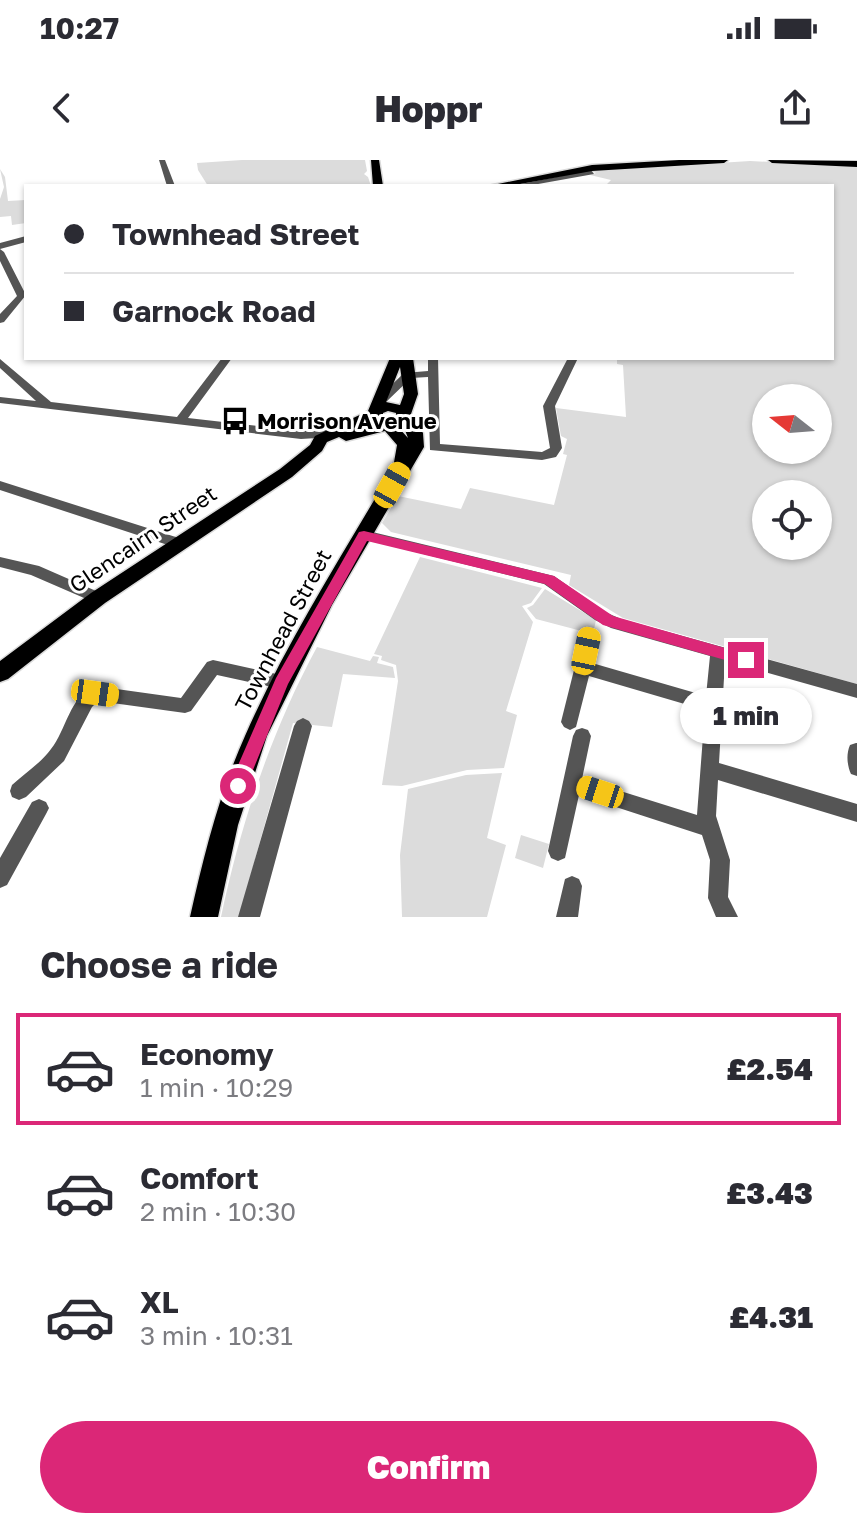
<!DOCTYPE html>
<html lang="en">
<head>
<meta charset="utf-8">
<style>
	:root { --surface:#fff; --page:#f7f7f7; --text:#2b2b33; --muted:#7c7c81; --line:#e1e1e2; --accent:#db2777 }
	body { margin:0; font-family:"Golos Text",sans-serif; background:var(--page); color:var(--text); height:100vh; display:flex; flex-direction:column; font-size:30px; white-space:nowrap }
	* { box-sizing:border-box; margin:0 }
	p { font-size:26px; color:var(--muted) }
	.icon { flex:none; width:44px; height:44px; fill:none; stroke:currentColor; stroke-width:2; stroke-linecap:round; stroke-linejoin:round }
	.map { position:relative; height:757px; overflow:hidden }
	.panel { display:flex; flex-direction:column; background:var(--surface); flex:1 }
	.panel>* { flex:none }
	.banner { position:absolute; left:24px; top:24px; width:810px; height:176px; border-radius:0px; box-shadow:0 2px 6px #0004; display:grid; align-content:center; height:176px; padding:0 40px; background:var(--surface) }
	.needle { width:52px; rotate:287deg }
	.buttons { position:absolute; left:752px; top:224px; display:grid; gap:16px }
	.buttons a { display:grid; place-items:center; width:80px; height:80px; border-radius:50%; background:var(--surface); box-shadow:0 2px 6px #0004; font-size:40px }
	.end { position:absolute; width:36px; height:36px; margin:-18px; border:10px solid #db2777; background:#fff; box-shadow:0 0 0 4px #fff }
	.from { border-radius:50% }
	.bubble { position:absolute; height:56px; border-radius:28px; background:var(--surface); box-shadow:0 2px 6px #0004; font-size:26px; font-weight:800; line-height:56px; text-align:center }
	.car { position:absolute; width:24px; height:48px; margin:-24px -12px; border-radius:10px; box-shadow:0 0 6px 2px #0007; background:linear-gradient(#f5c518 24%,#345 0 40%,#f5c518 0 76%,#345 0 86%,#f5c518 0) }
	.banner b { display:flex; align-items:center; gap:28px; height:76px; font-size:30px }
	.banner b+b { border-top:2px solid var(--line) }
	.banner i { width:20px; height:20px; background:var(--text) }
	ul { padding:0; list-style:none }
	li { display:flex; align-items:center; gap:24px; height:112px; margin:0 16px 12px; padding:0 24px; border:4px solid transparent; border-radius:0px }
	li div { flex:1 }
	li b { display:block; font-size:30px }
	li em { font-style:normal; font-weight:800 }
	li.selected { border-color:var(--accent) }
	li>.icon { width:72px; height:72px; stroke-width:1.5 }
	h2 { padding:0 40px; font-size:36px; line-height:96px }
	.primary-button { display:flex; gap:16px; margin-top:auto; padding:16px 40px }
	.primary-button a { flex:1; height:92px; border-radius:48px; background:var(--accent); color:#fff; font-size:32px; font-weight:800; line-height:92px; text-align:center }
	.status { display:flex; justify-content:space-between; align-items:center; height:56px; padding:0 40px; background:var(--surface); direction:ltr }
	.status svg { height:22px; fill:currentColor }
	header { display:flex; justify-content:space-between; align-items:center; height:104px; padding:0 40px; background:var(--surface); font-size:36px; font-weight:800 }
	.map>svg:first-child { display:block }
	.green { fill:#dcdcdc; fill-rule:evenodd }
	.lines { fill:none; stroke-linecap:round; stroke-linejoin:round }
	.major-casing { stroke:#dbdbdb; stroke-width:3 }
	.minor { fill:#555; fill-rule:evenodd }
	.major { fill:#000; fill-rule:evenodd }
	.route { fill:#db2777 }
	.labels { text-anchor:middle; stroke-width:6; stroke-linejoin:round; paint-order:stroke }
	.poi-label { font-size:22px; font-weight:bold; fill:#000; stroke:#fff; text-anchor:start }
	.street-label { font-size:22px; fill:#000; stroke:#fff }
</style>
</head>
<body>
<div class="status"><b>10:27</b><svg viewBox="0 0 49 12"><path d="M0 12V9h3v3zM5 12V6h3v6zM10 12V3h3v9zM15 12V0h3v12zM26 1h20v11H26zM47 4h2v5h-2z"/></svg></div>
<header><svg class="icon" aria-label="back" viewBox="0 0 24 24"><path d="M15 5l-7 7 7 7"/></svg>Hoppr<svg class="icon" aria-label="share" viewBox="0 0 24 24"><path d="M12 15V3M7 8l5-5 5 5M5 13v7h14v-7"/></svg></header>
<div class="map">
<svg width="857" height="757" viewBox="0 0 857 757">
	<rect width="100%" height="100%" fill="#fff"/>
	<path class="green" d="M242,0h123l2,11 -3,3 4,3 3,9h-163l-10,-16 -1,-7z
		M750,1l107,5v518l-234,-66 -54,-33 2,-10 -180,-43 -9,-9 16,-27 63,13 9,-21 84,17 13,-50 -4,-1 4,-15 -6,-3 -5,-28 70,9 -3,-52 -6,-1v-6h215v-172h-227l6,-6 -21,-5 6,-2 -3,-2zM766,238h52v52h-52zM766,334h52v52h-52z
		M0,9l5,8 3,24 18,-1v23l-14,2 -1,-9 -11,1v-18l4,-12z
		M420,397l122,31 -11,15 -9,3 11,16 -27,89 11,4 -13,53 -37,2 -65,16 -20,-1 16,-104 -2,-16 -15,-5 1,-4 -8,-2z
		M545,429l51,31 -3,14 -57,-15 -9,-11 6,-3z
		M317,487l53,14 3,-5 6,1 -2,6 16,4 2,11 -52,-4 -11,53 -39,-4 -54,194h-18c20,-94 50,-185 96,-270z
		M502,613l-15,65 19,7 -19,72h-85l-2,-62 8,-66 58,-14z
		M521,675l28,9 -6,24 -28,-10z"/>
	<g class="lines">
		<defs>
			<path id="major" d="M371,0h8l4,26h-10z
				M679,0h49l-4,3 -132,8 -83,15h-21l104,-21z
				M768,0l89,1v6l-85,-4z
				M390,198h23l5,36 -7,20 12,19 1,14 -92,158 -65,131 -29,89 -20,92h-28c14,-62 29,-123 55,-181 41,-94 97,-180 148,-268l4,-23 -12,-14 -39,10 -7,-4 -12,5 -5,9 -30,26 -187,126 -97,76 -8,3v-21l91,-68 189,-124 30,-24 5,-9 53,-25zM400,207l4,27 -4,11 -14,-3zM388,251l8,2v4l-7,3 -6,-2v-5zM370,262l3,2 -19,5zM403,265l5,13 -10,-11z"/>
		</defs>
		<use href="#major" class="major-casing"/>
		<path class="minor" d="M159,0h6l10,26h-8z
			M591,10l3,4 -67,12h-16z
			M26,76v6l-26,7v-6z
			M0,89l4,3 22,43 -22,27 -4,1v-9l17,-18 -17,-35z
			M222,198h10l-44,60 113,13 28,-1 4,1 2,3 -2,3 -32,2 -301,-36v-6l36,4 -36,-33v-9l51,43 126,15z
			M428,198h10l2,86 102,8 8,-4 -7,-42 25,-48h10l-23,48 7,42 -6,9 -14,3 -112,-10 -2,-73 -17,1 -25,24 -4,1 -6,-3 28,-27 24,-2z
			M0,321l182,58 2,4 -7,5 -177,-58z
			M364,370l190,46 51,36 16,7 236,65v14l-132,-37 -6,102 138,41v18l-139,-42 -2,36 14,44 -2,37 10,20h-22l-8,-19 2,-38 -8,-25 -123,-40 -14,63 -7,3 -7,-3 -3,-7 25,-115 3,-6 6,-2 6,2 3,6 -9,43 115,36 8,-105 -116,-34 -13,51 -6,3 -6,-3 -3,-5 23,-92 6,-2 6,2 2,4 -6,29 114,33 4,-40 -99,-28 -16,-8 -51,-36 -185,-46 -2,-3z
			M0,397l39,9 64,28 3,4 -3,4 -5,2 -67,-29 -31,-8z
			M213,500l68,15 6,2 2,5 -2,5 -6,2 -64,-14 -26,36 -6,2 -87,-12 -6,6 -28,54 -38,36 -7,3 -7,-3 -2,-6 2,-6c13,-12 29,-22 39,-36 15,-18 19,-54 44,-63l86,12 26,-36z
			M303,558l6,3 3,5 -52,191h-22l56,-191 3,-5z
			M856,583h1v33l-6,-2c-4,-9 -5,-20 -1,-29z
			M39,639l7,3 3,6 -3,6 -39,71 -7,3v-30l32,-56z
			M572,716l7,3 3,7 -4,31h-22l9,-38z"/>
		<use href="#major" class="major"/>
	</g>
	<path class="route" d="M364,371l190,45 59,40 133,38 7,6 -7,6 -143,-41 -58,-41 -178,-43 -79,143 -44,108h-12l-3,-6 47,-108 83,-146z"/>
	<defs>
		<symbol id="bus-bare" viewBox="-9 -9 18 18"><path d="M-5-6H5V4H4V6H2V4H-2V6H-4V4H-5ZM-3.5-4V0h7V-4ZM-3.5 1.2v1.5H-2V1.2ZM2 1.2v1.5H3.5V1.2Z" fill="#000" stroke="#fff" stroke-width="2.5" paint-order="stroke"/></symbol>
	</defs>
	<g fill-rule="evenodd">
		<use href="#bus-bare" x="215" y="241" width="40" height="40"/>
	</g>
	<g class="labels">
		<g class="poi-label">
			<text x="257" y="269">Morrison Avenue</text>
		</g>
		<g class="street-label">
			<text transform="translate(143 379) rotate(-34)" y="8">Glencairn Street</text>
			<text transform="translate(283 470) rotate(-62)" y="8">Townhead Street</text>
		</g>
	</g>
</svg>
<div class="buttons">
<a><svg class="needle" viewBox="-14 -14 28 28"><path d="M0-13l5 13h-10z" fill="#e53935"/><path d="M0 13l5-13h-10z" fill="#7c7c81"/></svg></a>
<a><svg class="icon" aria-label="locate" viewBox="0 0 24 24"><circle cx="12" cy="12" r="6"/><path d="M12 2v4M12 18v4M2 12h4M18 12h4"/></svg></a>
</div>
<i class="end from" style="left:238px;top:626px"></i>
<i class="end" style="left:746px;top:500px"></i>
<div class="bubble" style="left:680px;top:528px;width:132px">1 min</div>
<i class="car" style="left:392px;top:325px;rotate:29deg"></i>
<i class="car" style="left:586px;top:491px;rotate:12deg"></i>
<i class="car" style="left:95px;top:533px;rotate:98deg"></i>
<i class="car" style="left:600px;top:632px;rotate:288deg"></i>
<div class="banner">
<b><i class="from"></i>Townhead Street</b>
<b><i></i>Garnock Road</b>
</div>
</div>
<section class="panel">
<h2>Choose a ride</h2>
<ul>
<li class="selected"><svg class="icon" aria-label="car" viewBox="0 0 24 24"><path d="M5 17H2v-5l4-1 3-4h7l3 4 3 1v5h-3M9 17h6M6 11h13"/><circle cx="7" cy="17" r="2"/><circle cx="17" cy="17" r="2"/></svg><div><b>Economy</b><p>1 min · 10:29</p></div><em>£2.54</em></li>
<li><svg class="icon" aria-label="car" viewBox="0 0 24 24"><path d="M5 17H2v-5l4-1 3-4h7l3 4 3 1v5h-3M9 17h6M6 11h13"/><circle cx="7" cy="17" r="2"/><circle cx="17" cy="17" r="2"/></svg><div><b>Comfort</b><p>2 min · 10:30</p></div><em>£3.43</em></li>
<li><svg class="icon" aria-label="car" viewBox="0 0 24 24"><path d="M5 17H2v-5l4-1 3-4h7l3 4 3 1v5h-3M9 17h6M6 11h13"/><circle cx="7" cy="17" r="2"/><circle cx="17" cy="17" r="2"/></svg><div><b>XL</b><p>3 min · 10:31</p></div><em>£4.31</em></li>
</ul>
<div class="primary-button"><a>Confirm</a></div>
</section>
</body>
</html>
